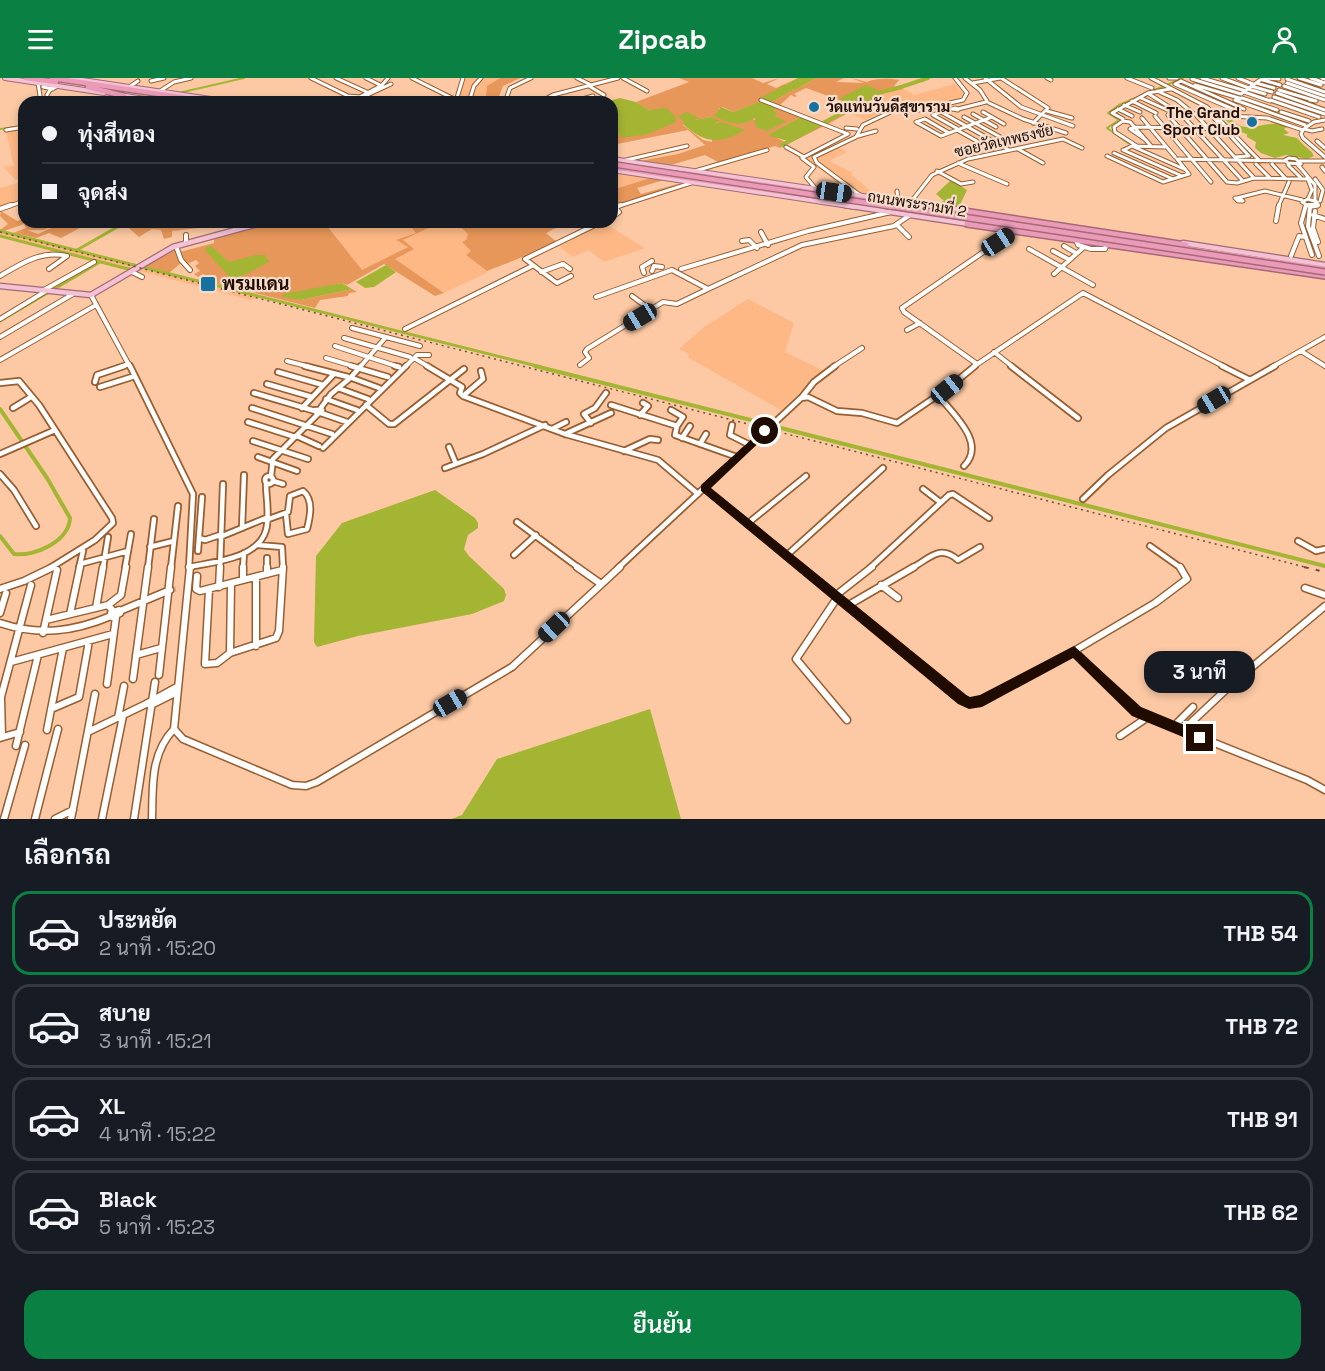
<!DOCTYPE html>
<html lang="th">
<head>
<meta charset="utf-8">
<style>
	:root { --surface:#171b24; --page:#242831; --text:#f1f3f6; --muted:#9ea1a6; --line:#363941; --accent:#0b8043 }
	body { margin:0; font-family:"Space Grotesk",Sarabun,sans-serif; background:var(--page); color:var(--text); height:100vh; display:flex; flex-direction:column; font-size:22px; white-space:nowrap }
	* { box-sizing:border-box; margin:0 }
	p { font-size:20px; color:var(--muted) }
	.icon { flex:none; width:33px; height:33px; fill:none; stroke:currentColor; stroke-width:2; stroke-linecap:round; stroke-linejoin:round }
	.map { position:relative; height:741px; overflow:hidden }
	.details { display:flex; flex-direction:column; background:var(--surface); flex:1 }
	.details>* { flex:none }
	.banner { position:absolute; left:18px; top:18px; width:600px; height:132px; border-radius:18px; box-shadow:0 3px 9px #0003; display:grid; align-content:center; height:132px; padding:0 24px; background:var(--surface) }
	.end { position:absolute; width:27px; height:27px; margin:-14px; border:8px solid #200b00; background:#fff; box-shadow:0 0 0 3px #fff }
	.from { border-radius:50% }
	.bubble { position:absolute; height:42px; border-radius:18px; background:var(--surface); box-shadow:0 3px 9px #0003; font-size:20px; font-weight:600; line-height:42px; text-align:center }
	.car { position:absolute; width:18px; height:36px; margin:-18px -9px; border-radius:8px; box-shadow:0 0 4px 2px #0007; background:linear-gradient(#222 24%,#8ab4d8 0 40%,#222 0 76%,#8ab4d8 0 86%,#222 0) }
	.banner b { display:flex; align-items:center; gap:21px; height:57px; font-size:22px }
	.banner b+b { border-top:2px solid var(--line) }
	.banner i { width:15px; height:15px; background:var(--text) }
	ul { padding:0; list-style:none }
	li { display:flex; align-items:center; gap:18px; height:84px; margin:0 12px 9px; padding:0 12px; border:3px solid var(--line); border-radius:18px }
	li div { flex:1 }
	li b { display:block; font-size:22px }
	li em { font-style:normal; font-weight:600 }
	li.on { border-color:var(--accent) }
	li>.icon { width:54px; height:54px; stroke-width:1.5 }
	h2 { padding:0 24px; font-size:27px; line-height:72px }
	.primary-button { display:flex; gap:12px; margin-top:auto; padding:12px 24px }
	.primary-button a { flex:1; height:69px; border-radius:18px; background:var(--accent); color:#fff; font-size:24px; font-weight:600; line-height:69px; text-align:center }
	header { display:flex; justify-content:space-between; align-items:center; height:78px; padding:0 24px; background:var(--accent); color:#fff; font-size:27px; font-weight:600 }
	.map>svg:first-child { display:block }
	.built { fill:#feb885 }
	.green { fill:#e79759; fill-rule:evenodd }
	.water { fill:#a3b533 }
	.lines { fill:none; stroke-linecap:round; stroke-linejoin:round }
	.canal-far2 { stroke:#a3b533; stroke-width:2 }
	.canal-far1 { stroke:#a3b533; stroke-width:3 }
	.canal { stroke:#a3b533; stroke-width:4 }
	.river { stroke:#a3b533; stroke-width:4 }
	.minor-tunnel { stroke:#dbac8b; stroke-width:6; stroke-dasharray:6 3; stroke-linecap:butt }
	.minor-far3-casing { stroke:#965e31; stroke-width:5 }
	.minor-far2-casing { stroke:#965e31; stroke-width:6 }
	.minor-far1-casing { stroke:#965e31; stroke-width:8 }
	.minor-casing { stroke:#965e31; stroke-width:9 }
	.major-far1-casing { stroke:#a46977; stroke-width:6 }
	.major-casing { stroke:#a46977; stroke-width:7 }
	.highway-far1-casing { stroke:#a46977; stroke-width:7 }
	.highway-casing { stroke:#a46977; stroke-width:8 }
	.minor-far3 { stroke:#fff; stroke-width:3 }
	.minor-far2 { stroke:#fff; stroke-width:4 }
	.minor-far1 { stroke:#fff; stroke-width:4.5 }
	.minor { stroke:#fff; stroke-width:6 }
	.major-far1 { stroke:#f3c3d4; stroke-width:4 }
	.major { stroke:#f3c3d4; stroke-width:4.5 }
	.highway-far1 { stroke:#eb9bb7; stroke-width:4.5 }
	.highway { stroke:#eb9bb7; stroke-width:5 }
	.rail-far1 { stroke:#6f4f3b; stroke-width:1.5; stroke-dasharray:2 4; stroke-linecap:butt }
	.rail { stroke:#6f4f3b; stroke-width:2; stroke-dasharray:4 8; stroke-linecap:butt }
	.highway-bridge-far1-casing { stroke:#a46977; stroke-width:7; stroke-linecap:butt }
	.highway-bridge-casing { stroke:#a46977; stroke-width:8; stroke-linecap:butt }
	.highway-bridge-far1 { stroke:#eb9bb7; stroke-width:4.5 }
	.highway-bridge { stroke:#eb9bb7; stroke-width:5 }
	.route { fill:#200b00 }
	.poi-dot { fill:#1673a1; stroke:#f6dcca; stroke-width:2 }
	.labels { text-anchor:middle; stroke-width:4.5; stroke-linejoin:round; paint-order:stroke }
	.far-poi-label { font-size:15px; font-weight:bold; fill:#200b00; stroke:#f6dcca; text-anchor:start }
	.far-street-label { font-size:15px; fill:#200b00; stroke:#f6dcca }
	.poi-label { font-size:18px; font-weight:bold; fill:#200b00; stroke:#f6dcca; text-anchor:start }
</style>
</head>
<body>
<header><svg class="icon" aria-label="menu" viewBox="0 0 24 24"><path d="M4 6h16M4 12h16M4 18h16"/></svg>Zipcab<svg class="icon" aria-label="person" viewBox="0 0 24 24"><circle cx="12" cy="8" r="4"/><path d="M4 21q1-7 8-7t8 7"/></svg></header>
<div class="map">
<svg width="1325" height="741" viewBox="0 0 1325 741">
	<rect width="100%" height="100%" fill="#fcc9a4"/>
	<path class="built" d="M465,0h35l-13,8 -1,10 -4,6h-25z
		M955,6l9,10 -6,5 -8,3 -38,6 -16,-1 -30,13 -18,-7 37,-20 19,-4 10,6z
		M24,48v52l-8,2 -13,-13 11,-1 -9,-38z
		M838,69l9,5 -18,9 24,12 -2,1 24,21 -31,-4 -17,-17 -23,-16 9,-4 5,2z
		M612,94l38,6 -38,12z
		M24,103v19l-24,8v-20z
		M324,144h83l10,11 24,-11h14l13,12 -2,6 5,11 -5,4 21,16 -1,2 -42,20 -50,-34 19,-11 -11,-8 11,-5 -16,6 11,6 -46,23z
		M604,145l41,25 -41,14 -16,-12 -15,7 -14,-11z
		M0,153l219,57 41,9 -9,3 -251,-65z
		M748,221l46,24 -9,29 39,19 -43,39 -92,-52 -1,-5 -9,-4 25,-22z"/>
	<path class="green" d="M500,0h20l-17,8 -6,16h-15l4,-6 1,-10z
		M679,0h73l11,5 16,-5 -12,6 9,4 22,-10 -13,7 10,5 21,-12h28l-8,4 28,1 -13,-5 16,4c8,-4 23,-4 32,-2l-5,6 10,3 -19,4 -57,31 -5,-2 30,-17 -47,-17 -12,6 3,2 -2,1 -4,-2 -12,11 -9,-3 23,-13 -60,22 -10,-5 -5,2 38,11 29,1 -10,-5 -2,-5 5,-3 23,9 -32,17 16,8 36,-19 5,2 -46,23 -5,-2 -55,17 -15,-8 -34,10 -31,-4 38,-7 27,-9 -17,-15 -76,15v-28l3,6 34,-13 -13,-8 53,-20zM711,39l8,5 -7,2v18l-9,-2 -20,-15 1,-3z
		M650,100l14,2 -27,8 4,6 40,-11 -8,3 3,3 -64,21v-20z
		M1,133l16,10 7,-2v3h36l-16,8h-17l11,4 26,-12h27l-30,16 -12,-5 -13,5 -23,-5 13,-5 -2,-4 -20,7 -4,-1 8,-6 -8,-8z
		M122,144h9l-3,2 3,3c16,-8 60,-9 76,0l-35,4v6l-8,2 -3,-9 -9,-1 -13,8z
		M271,144h53l38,48 46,-23 -12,-7 20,-7 -9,-11h34l-38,18 11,9 -19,10 49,34 -9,3 -51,-32 -37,21 -5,-2 -60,13 19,4 51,-11 5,3 -8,1 -1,3 -28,4 -5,8 -72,-18 11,-4 -3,-3 -16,6 -33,-9 5,-4 -4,-2 -5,3 -4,-3 6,-3 -5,-5 4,-3 -3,-3 -9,4 -7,-12 34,-9v-6z
		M455,144h113l-22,11 12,10 -71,28 -21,-16 5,-4 -9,-9 4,-2 2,-6z
		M176,170l5,15 -12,10 -25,-7z"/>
	<path class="water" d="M798,0h18l-21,12 -9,-3 7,3 -23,13 -10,-5z
		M865,7l14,5 -21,12 -4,-2 -3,2 1,3 -13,-6z
		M620,20l16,4 13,8 17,-2 9,8 1,6 -28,12 -26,4 -9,-13 -1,-23h-7z
		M762,23l16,7 -5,3 4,2 -2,3 11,5 -19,10 -11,-4 -1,-9c-13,10 -27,5 -41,-2l7,-9 12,5z
		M687,34l12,6 -5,2 17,-3 9,4 -8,4 10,-3 23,8c-26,15 -41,13 -62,-6l1,-2 -6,-6z
		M1229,38c13,21 34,5 53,8l5,3 -3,2 5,4 -6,2 14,3c6,8 15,12 17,18l-7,3 -21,-4 -11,3 -14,-5 -6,-5 1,-6 -9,-5v-3l-10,-3 -14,-14z
		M801,39l18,8 -31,16 -18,-5 -1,-2z
		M951,102l16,10 -8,17 -24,-3 9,-3 -8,-7z
		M211,168l18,16 27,-7h9l4,7 -36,19 -28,-31 1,-3z
		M386,187l10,7 -22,15 -9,1 -9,-6z
		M342,205l10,6 -51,11 -19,-3 1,-3z
		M435,412l40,28 3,5v5l-10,7 -4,14 5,7 35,33 2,6 -2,6 -32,13 -114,22 -41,11 -3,-5 2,-86 26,-33z
		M650,631l31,110h-230l11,-4 35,-56z"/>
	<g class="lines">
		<path class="canal-far2" d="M174,16l70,-16
			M145,24l22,-7
			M0,51l24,-3
			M1128,65l-21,-15 12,-8 -11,-7 11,-8 64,-27"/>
		<path class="canal-far1" d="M0,153l138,35
			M0,158l132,34
			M77,172l49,-28
			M142,189l399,100
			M0,243l100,-59"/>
		<path class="canal" d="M535,288l232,58
			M0,331l47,69 23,40c-1,23 -35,39 -56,36l-14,-18
			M773,348l552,140"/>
		<path class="river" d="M782,67l99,-53c17,-3 31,-9 47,-14"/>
		<path class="minor-tunnel" d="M170,512l9,-2"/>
		<defs>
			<path id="minor-far3" d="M311,0l37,18 13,1
				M336,0l33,15
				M366,0l16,8
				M412,0l44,22
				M577,0l14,7
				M623,0l24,13
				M965,0l15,12 7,11
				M985,0l36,29 52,19
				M1001,0l47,30 -15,15
				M1047,0l4,2
				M1127,0l25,10
				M1151,0l56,29 53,54
				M1169,0h8
				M1202,0l44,13
				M1222,0l27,10
				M1238,0l15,6
				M1267,0l12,1
				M1299,0l22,7
				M1311,0l14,5
				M1322,0l3,1
				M1192,1l49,15 19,-14 7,-2
				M1287,1l38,13
				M1263,2l17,5
				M151,3l13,-3
				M1181,3l-6,3 62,27
				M1181,3l63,28
				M38,5l3,19
				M973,5l27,-5
				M1256,5l18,5
				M1287,5l38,13
				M1195,7l44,13
				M589,8l15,9
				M1251,8l21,6
				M1284,8l41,14
				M43,9l10,2
				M129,9l9,-6
				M1248,11l17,5
				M1279,12l37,11 -6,-1
				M160,13l14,-9 17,-4
				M1157,13l20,9 17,14
				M1244,14l26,9
				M1277,15l48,17
				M1149,16l30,19
				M47,17l3,-5 8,-4
				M550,19l9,5
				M1274,19l51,17
				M1141,20l33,15 93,5 36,12
				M356,21l26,-14 6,-7
				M1237,21l5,-1 35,12
				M761,22l87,34 -46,24 12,9 -8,10 11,13
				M1235,22l70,25
				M1270,22l49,17
				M456,23l7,-23
				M1132,23l24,12
				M364,24l-3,-4 30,-14
				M469,24l5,-16 7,-8
				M505,24l5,-14 21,-10
				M540,24l13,-7 65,-17
				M572,24l21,-6
				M989,25l34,16 43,14
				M1124,27l16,7
				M955,30l3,1v1l-6,-1z
				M958,31l28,-7
				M1118,31l14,7
				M1047,33l25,7
				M983,34l21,12
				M1281,34l28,9
				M973,36l23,13
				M1168,37l59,67 10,1 17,-5 55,1
				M1182,37l61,66
				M1155,38l56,66
				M1197,38l57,62
				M1212,38l37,40 -14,1
				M964,39l47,26 -9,4
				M1142,40l33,39
				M925,41l24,14 -8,3 -25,-14z
				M1123,41l-11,-6 36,-20 22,-4
				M846,50l11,1
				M1305,50l9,-6 11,-2
				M958,51l-25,-14 8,-3 68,38
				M1304,51l8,2 10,-2
				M6,52l18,-3
				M957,52l34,19 9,-4
				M1303,52l-2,4 2,4 22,19
				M949,55l43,-16
				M858,58l18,-5
				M1146,62l-16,-11 5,-2 92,2
				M1317,63l8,7
				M1137,68l-22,-14 -1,-5 9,-6 7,1 21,24
				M786,69l18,10
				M1134,69l50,22
				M1018,71l25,14
				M1123,72l59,26
				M1124,72l8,-4 33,1
				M1114,75l59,26
				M1107,78l56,26 26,-8 -12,-15
				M1289,80l7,1 5,5 -13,-1 -3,-3z
				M1179,81l106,2
				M622,83l65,-15
				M1299,83h26
				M958,85l49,21
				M1256,86l14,14
				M1272,86l14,15
				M1288,87l14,14
				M1298,87l17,20v16
				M1322,89l3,4
				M695,93l72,-21
				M937,93l24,13 12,-2
				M1307,99l5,13 -4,9
				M1315,101l8,11 -3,11
				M897,113l1,10
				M861,118l-44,-33 -3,-6 42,-20 7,-12 32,-15h24l44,-10 4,-7 -12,-15
				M1235,120h5l3,3h-5z
				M1237,120l28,-7 37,9
				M910,125l22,-28 36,-16 95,-20 19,9
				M7,129l17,-6
				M616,129l78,-25
				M1278,129l11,-25
				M1310,129l-8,-5 6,-3 9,3 1,4 -6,1"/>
			<path id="minor-far2" d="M1306,127l-5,18 11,32
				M1307,127h11
				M1310,129l-2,19 11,30
				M0,131l11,-4
				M1315,133l-2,17 5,14
				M1313,137l12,4
				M612,139l7,-5 -4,-5 6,-2
				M1276,143l3,-16
				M897,147l12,12
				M761,154l7,13
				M186,157v8
				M1076,162l2,5 13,4h14l1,-4
				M742,163l7,-1 8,8
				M176,168l5,14 9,10
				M1064,168l12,7
				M1029,171l64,36
				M1053,173l15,8
				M1291,178l8,-20 6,1
				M681,191l127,-38 83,-19
				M652,193l2,-5 8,1
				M132,194l10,5
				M541,194l22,-8 7,5
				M644,195l-2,-6 10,-6
				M1054,196l30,-27
				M0,198c22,-13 42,-26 67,-20l-18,13
				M571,198l-14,7 -32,-24 76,-37
				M42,213l52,-29
				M91,217l39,72
				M632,218l19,14
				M596,219l76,-27 36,19 94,-44 92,-19 16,-11
				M0,241l46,-28
				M352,250l68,18
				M405,251l127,-63
				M907,252l13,-7
				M0,259l73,-43
				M344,260l66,19
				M335,268l64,21
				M1301,273l24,15
				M994,274l19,15
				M326,280l30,9
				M414,280l15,9
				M0,282l96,-55
				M287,283l23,6
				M977,286l-73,-52 -2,-4 112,-77
				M580,287l9,-7 -4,-6 2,-3 76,-47 14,2 31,-15
				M120,289l9,-3
				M360,289l26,-30
				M405,289l12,-12h12
				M833,289l29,-19
				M973,289l110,-74 142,74
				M1272,289l53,-30"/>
			<path id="minor-far1" d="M130,288l63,128 -4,74
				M305,288l43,11
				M351,288l37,11
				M395,288l4,1
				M427,288l35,21 -2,6 3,3 102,38 93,26 40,34
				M1011,288l67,52
				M1222,288l28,14
				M278,294l45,13
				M352,298l9,-10
				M352,300l27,10
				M95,304l2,-7 27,-9
				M0,305l19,-2 20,24 73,113 1,5 -18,17 -45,28
				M267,306l45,13
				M100,309l35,-11
				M338,310l30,11
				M254,315l61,18
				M938,317c15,19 49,48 26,71
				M463,318l20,-17 -2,-8
				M802,319l12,-15 21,-16
				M326,321l31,11
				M366,327l23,19h5l70,-55
				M611,327l66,21 -2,9 62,22
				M13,330l18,-11
				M252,330l80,26
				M302,330l32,-34
				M320,331l11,-15 18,-15
				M671,332l12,7 -6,9
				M321,335l26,9
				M640,337l8,-9 -5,-3
				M248,344l47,15
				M591,345l-7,-9 11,-6 11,-15
				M732,347l-2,10 20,10
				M554,350l12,-6
				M565,356l46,-21
				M297,358l22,10
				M682,360l8,-12
				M253,363l55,18
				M700,366l6,-10
				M449,369l7,17
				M323,370l83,-82
				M624,373l26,-12 8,1
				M0,376l55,-24
				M258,379l39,14
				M445,390l38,-14 62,-29
				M0,396l14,16 22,36
				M265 402a4 4 0 1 1 8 0a4 4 0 1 1-8 0Z
				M271,398l2,-17 49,-49h-7l2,4
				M273,403l10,3
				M704,410l99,80
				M923,411l17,13
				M1083,421l25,-24 58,-47 109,-62
				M266,442l22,-8 2,-16 13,-5c11,9 7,26 4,38l-19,5 -2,-20
				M517,444l62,46
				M747,446l59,-48
				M242,450l2,-53
				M220,459l46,-19
				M199,460l6,2 15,-5
				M1298,463l18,10 9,-2
				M258,467l24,2 1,21
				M1150,468l31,22
				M150,469l24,-6
				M198,473l4,-54
				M514,477l22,-20
				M786,478l97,-88
				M267,480v10
				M80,486l48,-13
				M189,489c24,-5 69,-8 77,-37 4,-15 0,-32 0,-47
				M79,490l4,-17
				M103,490l5,-31
				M125,490l6,-34
				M148,490l6,-49
				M171,490l7,-62
				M220,490l3,-84
				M243,490l1,-15
				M618,490l183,-170 7,-1 29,14 25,2 35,10 50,-34 28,-23
				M870,490l79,-73 4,-1 36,24
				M912,490c18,-10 28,-24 46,-8l22,-13"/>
			<path id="minor" d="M189,489h2
				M190,489l-16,162 9,10 109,46 14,1 11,-4 195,-115 108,-100
				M267,489v7
				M577,489l24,17
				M801,489l168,136 13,-2 92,-50 63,61 170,68 18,10
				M197,498l-1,13 4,2 82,-21
				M256,499v69
				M243,502v-13
				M881,507l17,13
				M219,509l1,-20
				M1305,510l20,7
				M0,511l24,-8 29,-14
				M209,512l-4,74 12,-1 13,-10 46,-15 3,-7 4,-64
				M835,518l37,-29
				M837,520l-41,61 51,61
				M108,527l13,-10 5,-28
				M847,528l67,-39
				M96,530l7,-41
				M119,532l1,3 -8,4 -1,-4z
				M120,533l50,-21
				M0,535l6,-20
				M70,536l10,-47
				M46,542l62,-15 5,6
				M0,545c39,13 73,9 111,-7
				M43,555l14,-63
				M1074,573l81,-48 32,-24 -7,-12
				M230,575l1,-69
				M136,577l25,-7
				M11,584l102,-28
				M159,597l12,-108
				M133,601l15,-112
				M107,606l9,-67
				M177,609l-31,17h7l24,-12
				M51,631l28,-12 10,-56
				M118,640l6,-32
				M1184,651l-6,-7 15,-15
				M47,652l16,-82
				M90,653l56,-27
				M1182,653l50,-47 93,-78
				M1120,658l28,-19
				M2,659l-1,-40 30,-112
				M0,660l20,-6
				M16,668l22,-91
				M4,741l21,-74
				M35,741l23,-90
				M55,741l18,-9
				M71,741l24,-125
				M102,741l21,-103
				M134,741l21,-137
				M152,741c1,-32 -2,-65 22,-90"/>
			<path id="major-far1" d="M5,0l99,15
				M69,0l162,24
				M119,17l46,7
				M612,81l326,48
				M612,92l243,37"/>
			<path id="major" d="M845,127l124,19
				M928,127l39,6
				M1183,165l142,22
				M0,208l91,9 82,-48 92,-25"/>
			<path id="highway-far1" d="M26,0l30,4
				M52,0l161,24
				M88,9l36,9
				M612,89l171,25
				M683,95l208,31"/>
			<path id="highway" d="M964,133l222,34
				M967,146l358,52
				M1181,170l144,21"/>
		</defs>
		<use href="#minor-far3" class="minor-far3-casing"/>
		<use href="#minor-far2" class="minor-far2-casing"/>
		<use href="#minor-far1" class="minor-far1-casing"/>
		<use href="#minor" class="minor-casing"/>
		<use href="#major-far1" class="major-far1-casing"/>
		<use href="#major" class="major-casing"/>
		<use href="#highway-far1" class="highway-far1-casing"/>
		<use href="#highway" class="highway-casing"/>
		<use href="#minor-far3" class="minor-far3"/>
		<use href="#minor-far2" class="minor-far2"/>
		<use href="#minor-far1" class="minor-far1"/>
		<use href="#minor" class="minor"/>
		<use href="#major-far1" class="major-far1"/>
		<use href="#major" class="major"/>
		<use href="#highway-far1" class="highway-far1"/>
		<use href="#highway" class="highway"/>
		<path class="rail-far1" d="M0,154l1309,336"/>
		<path class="rail" d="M1304,489l21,5"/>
		<defs>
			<path id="highway-bridge-far1" d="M612,86l282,43"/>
			<path id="highway-bridge" d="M884,127l441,67"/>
		</defs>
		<use href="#highway-bridge-far1" class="highway-bridge-far1-casing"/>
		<use href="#highway-bridge" class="highway-bridge-casing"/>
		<use href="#highway-bridge-far1" class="highway-bridge-far1"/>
		<use href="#highway-bridge" class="highway-bridge"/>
	</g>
	<path class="route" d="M765,349l4,1v5l-58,55 255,207 4,2 10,-2 94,-49 67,61 63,26 2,5 -2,5 -4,1 -68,-28 -59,-58 -91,49 -13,2 -11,-5 -257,-213v-6z"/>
	<g class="poi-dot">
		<circle cx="814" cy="29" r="6"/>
		<circle cx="1252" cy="44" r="6"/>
		<rect x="200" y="198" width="16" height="16" rx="3"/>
	</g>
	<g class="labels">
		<g class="far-poi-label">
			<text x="826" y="34">วัดแท่นวันดีสุขาราม</text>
			<text x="1240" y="40" text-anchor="end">The Grand<tspan x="1240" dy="17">Sport Club</tspan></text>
		</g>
		<g class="far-street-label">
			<text transform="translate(1004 63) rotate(-13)" y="5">ซอยวัดเทพธงชัย</text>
			<text transform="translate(917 126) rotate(9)" y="5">ถนนพระรามที่ 2</text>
		</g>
		<g class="poi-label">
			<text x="222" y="212">พรมแดน</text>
		</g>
	</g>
</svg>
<i class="end from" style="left:765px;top:353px"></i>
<i class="end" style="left:1200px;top:660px"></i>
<div class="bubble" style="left:1144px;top:573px;width:111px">3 นาที</div>
<i class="car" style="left:834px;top:114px;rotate:98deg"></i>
<i class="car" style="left:998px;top:164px;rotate:57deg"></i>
<i class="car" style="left:640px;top:239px;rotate:239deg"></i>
<i class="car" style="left:947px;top:311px;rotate:51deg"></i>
<i class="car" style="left:1214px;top:322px;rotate:239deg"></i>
<i class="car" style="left:554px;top:549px;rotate:227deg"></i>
<i class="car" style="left:450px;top:625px;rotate:60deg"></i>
<div class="banner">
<b><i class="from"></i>ทุ่งสีทอง</b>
<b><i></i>จุดส่ง</b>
</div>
</div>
<section class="details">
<h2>เลือกรถ</h2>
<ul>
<li class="on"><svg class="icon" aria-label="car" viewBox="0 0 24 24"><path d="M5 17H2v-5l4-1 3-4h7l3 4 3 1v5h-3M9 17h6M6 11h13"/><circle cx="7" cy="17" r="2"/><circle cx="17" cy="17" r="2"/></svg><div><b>ประหยัด</b><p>2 นาที · 15:20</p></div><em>THB 54</em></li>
<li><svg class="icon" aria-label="car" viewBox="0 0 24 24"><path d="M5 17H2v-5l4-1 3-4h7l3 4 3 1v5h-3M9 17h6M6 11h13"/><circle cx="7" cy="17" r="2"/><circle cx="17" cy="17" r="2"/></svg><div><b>สบาย</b><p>3 นาที · 15:21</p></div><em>THB 72</em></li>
<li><svg class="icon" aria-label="car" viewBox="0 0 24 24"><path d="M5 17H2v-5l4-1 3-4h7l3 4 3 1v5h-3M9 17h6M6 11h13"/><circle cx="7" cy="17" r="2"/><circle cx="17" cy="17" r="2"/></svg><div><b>XL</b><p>4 นาที · 15:22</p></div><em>THB 91</em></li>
<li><svg class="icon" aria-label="car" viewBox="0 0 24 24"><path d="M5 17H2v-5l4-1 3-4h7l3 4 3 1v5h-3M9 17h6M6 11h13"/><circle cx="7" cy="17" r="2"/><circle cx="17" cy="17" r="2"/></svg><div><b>Black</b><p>5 นาที · 15:23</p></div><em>THB 62</em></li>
</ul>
<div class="primary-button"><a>ยืนยัน</a></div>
</section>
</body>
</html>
